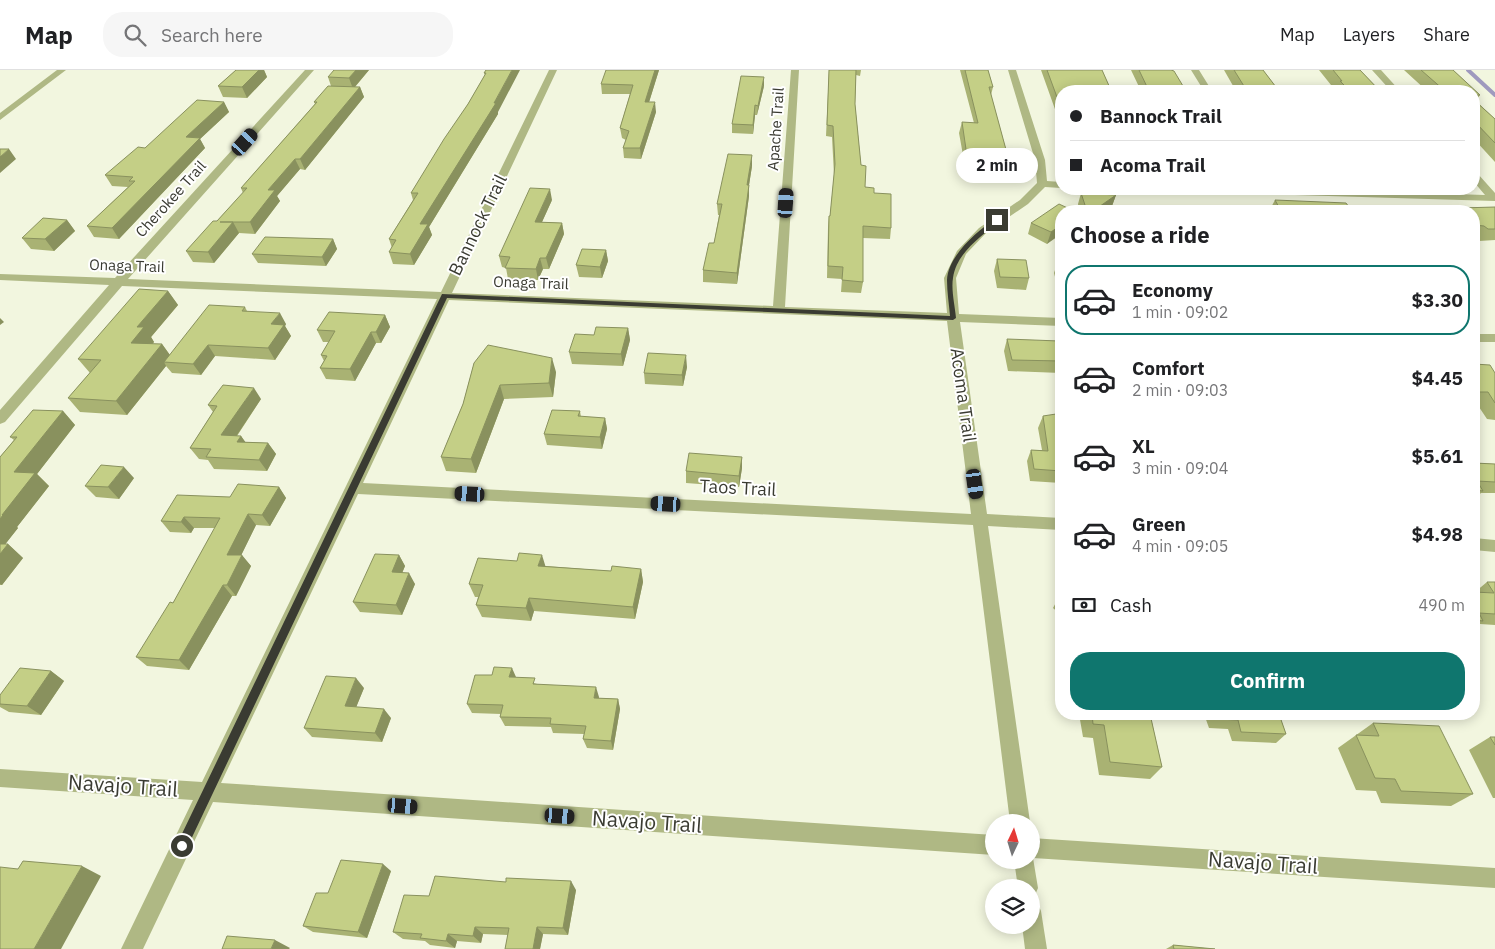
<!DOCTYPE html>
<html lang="en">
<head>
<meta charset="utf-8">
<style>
	:root { --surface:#fff; --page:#f6f6f6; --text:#202124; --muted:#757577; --line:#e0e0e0; --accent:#0f766e }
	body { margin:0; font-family:"IBM Plex Sans",sans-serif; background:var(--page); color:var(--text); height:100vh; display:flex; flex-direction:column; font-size:19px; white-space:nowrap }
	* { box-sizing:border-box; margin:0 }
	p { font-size:16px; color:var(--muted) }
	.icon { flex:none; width:28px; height:28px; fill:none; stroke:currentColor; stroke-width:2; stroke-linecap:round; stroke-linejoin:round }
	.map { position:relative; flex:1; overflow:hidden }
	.panel { position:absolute; left:1055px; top:135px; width:425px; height:515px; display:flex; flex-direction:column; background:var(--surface); border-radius:20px; box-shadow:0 2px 12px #0003 }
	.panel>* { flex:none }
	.top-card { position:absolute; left:1055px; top:15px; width:425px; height:110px; border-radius:20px; box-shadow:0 2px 12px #0003; display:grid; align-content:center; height:110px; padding:0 15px; background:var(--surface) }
	.needle { width:32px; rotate:4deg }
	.buttons { position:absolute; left:985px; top:744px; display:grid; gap:10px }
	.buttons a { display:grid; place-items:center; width:55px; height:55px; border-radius:50%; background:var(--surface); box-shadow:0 2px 12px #0003; font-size:25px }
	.end { position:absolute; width:22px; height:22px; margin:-11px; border:6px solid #3a3b32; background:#fff; box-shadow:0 0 0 2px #fff }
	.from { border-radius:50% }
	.bubble { position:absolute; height:35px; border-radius:18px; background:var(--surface); box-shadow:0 2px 12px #0003; font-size:16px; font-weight:800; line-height:35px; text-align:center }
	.car { position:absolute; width:15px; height:30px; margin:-15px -8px; border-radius:6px; box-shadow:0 0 4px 1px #0007; background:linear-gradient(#222 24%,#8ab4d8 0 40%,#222 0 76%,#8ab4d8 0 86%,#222 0) }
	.top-card b { display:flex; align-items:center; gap:18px; height:48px; font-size:19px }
	.top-card b+b { border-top:1px solid var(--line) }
	.top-card i { width:12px; height:12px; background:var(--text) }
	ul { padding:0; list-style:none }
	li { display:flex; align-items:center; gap:15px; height:70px; margin:0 10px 8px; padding:0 5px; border:2px solid transparent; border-radius:20px }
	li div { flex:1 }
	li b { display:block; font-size:19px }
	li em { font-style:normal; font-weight:800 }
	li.current { border-color:var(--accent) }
	li>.icon { width:45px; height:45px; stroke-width:1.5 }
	h2 { padding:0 15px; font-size:22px; line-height:60px }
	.pay { display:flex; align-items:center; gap:12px; height:55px; padding:0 15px; font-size:19px }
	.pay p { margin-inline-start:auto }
	.action { display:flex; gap:10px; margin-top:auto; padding:10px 15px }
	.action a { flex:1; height:58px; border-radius:20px; background:var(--accent); color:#fff; font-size:20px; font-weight:800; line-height:58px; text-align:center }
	header { display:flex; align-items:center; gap:30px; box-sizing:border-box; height:70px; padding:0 25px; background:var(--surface); border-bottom:1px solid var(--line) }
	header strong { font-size:24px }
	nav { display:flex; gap:28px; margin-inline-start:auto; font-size:18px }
	.search { width:350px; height:45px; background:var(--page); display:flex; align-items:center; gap:12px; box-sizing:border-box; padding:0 18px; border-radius:20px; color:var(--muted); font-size:19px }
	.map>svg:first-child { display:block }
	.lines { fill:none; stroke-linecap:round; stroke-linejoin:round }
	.stream { stroke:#9f9abe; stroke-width:4 }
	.minor { fill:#afb884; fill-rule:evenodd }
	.wall { fill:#a9b273 }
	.shaded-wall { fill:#89915e }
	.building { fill:#c4cf86; stroke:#89915e }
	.route { fill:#3a3b32 }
	.labels { text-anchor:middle; stroke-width:4; stroke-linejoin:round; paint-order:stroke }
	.far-street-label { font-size:15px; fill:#3a3b32; stroke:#fff }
	.street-label { font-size:18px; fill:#3a3b32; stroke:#fff }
	.near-street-label { font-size:21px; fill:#3a3b32; stroke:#fff }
</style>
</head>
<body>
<header>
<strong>Map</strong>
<div class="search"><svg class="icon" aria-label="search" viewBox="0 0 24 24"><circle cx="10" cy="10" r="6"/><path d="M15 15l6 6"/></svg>Search here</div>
<nav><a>Map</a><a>Layers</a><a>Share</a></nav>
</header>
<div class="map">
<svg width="1495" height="879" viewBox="0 0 1495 879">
	<rect width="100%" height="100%" fill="#f2f6df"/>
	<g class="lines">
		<path class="stream" d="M1468,0l27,25"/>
		<path class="minor" d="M57,0h9l-66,50v-7z
			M305,0h9l-186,209 313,13 108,-222h8l-105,223 321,13 18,-236h8l-14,237 162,6 -3,-35 13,-27 22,-23 41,-28 17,-17 -2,-23 -27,-90h8l29,90 2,21 14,1v6l-16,-1 -17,17 -41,28 -21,22 -10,24 3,36 102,4v8l-101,-4 27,192 74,4v12l-73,-4 42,296h-20l-37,-297 -615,-31 -137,289 773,52v20l-781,-53 -70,147h-22l72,-149 -193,-13v-18l202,13 235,-483 -315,-13 -117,136 -5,2v-14l109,-125 -109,-5v-6l115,4zM449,230l498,21 24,193 -608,-31z
			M1191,0h8l13,21h-8z
			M1372,0h9l19,21h-9z
			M1474,103l4,1 17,19v8l-302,-9 -5,-3h101l196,6 -11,-13z
			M1474,264h21v8h-21z
			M1474,468l21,2v12l-21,-2z
			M1031,768l464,30v20l-462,-30 5,30 -3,7 -4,2v-9h-13l-4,-28h17z
			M1031,831l7,3 3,7 6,38h-22l-3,-24h9z"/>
	</g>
	<path class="wall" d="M236,0h28l3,7 -20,21 -24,-1 -5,-11z
		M369,0l-14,17h5l4,10 -59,73 -5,-1 -23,27 3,5 -25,33 -16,-1 -25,30 -21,-1 -7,-11 31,-30 26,-28 -2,-5 74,-84 -1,-2 17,-16 -3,-9z
		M486,0l12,44 -69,113 3,8 -18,30 -21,-1 -4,-12 3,-4 -3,-9 24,-39 -2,-7 57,-89 17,-29 -1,-2z
		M659,0l-10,32 7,10 -15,47 -17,-1 -1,-10 3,-8 -4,-2 -2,-10 10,-34h-28l-1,-10z
		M829,0h32l-1,6 -4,-1 -1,29 6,61 4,22 9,6 17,35 -1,11 -27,-1v44l-2,11 -20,-1 1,-13 -15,-1 1,-51 1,-11h1l4,-41 -2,-38 -6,-1z
		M960,0h28l5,17 -2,8 17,62 -3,11 -40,-2 -6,-33 3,-11 12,1z
		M1041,0h61l8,18 -1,3h-48v35z
		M1131,0h40l15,21h-45z
		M1224,0h39l16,21h-43z
		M1319,0h41l20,21h-45v-1z
		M1404,0h49l27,25 -4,6 19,18v43l-21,-23v-48h-47z
		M764,16l-7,29h-2l-2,19 -21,-1v-9z
		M224,32l5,10 -29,27 5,9 -86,91 -25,-2 -7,-11 41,-39 -16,-1 -7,-11 40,-27z
		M752,96l-3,19v11l-12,88 -34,-2v-12l11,-27 5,-28h-1l-1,-11z
		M1081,123l35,2 -4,11 -7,5h-26l-1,-7z
		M552,130l-10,22 20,1 2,11 -15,35h-6l-5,11 -30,-1 -2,-11 -4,-1 -3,-11z
		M1275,130l77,11h-83z
		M1495,137v33l-16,1 -4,-4h-1v-26h-86l1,-1z
		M1074,141l-27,33 -19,-10 3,-11z
		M67,150l8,11 -21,20 -23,-2 -9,-11z
		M333,169l4,10 -11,17 -68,-3 -6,-9z
		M606,180l2,11 -6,17 -23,-1 -3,-12z
		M997,189l32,19 -3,12 -29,-2 -3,-17z
		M1058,191h3v31h-2l-5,-19z
		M168,221l10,14 -27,32 3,5 -2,2h10l8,11 75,-48 2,4 39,13 -1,2 6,10 -16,24 -60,-4 -14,19 -29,-2 -6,-7 -39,49 -47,-3 -12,-14 22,-25 -12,-14z
		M385,245l5,12 -9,16h-5l-21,38 -29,-2 -6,-11 4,-7 -3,-6 8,-13h-6l-6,-12z
		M628,258l2,12 -7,26 -51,-2 -3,-12 25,-17z
		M1007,269l54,6v28l-53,-2 -4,-20z
		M474,293l82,9 -3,25 -49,2 -28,74 -30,-2 -5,-14 22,-53z
		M1474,294l21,9v47l-8,-1 -10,-15 -3,-1z
		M687,297l-4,19 -38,-2 -1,-11z
		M261,329l-24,37h4l4,6 23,1 8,11 -9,17 -53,-2 -6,-9 -9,-1 -9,-11 23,-36 -5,-7z
		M63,341l12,14 -38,49 12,12 -32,41 1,1 -13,16h3l15,14 -21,27h-2v-128l14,-17 -4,-3z
		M580,341l1,6 24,1 2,11 -5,20 -55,-4 -3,-11z
		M1043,346l18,21v46l-31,-2 -3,-20 4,-11h11l-4,-22z
		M742,387v11l-3,19 -53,-4v-12z
		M1474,393l21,1v29h-14l-7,6z
		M134,408l-15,21 -23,-2 -11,-11z
		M279,417l7,11 -16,28 -14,-1 -15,30 10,11 -15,30h-4l-43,74 -42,-4 -11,-9 37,-54 42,-75h-21l-3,5 -21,-1 -9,-11 69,-24z
		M399,485l6,11 -3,7 13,11 -13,31 -42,-3 -7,-10z
		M517,491l28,5 66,5 30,-2 2,13 -8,37 -101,-8 -3,10 -49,-4 -6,-12 2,-8h-3l-6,-13z
		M1061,510v35l-8,-7 7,-13 -5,-4z
		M1487,512h8v43l-15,-1 -6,4v-36h1z
		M51,601l13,10 -23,34 -32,-3 -9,-5v-12z
		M516,608l21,6 62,13v1l19,1 2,10 -7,41 -26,-2 -4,-9 1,-5 -31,-1 -2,-6 -46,-1 -5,-9 1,-3 -29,-1 -5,-9z
		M364,618l-8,19 35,11 -9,24 -70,-5 -8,-9z
		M1079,644h71l12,53 -12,12 -51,-4 -6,-37 -10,-1z
		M1204,644h75l7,20 -10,9 -44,-2 -4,-12 -19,-1z
		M1373,653l100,71 -22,12 -70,-3 -5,-12 -20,-1 -18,-42z
		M1490,667h5v61h-2l-24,-48z
		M391,801l-24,67 -54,-6 -10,-6 25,-33z
		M506,812l70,8 -8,45 -25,-1 -3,15h-35l3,-14 -25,-1 -2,9 -24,-2 -2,7 -25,-3 -5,-4 -22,-2 -10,-7 36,-36z
		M1173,875l42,4h-49z"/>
	<path class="shaded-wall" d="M259,0h5l3,7 -20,21 -5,-11z
		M356,0h13l-16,19 -4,-11z
		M512,0h8l-22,42v2l-69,113 3,8 -18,30 -4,-11 10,-30 74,-121z
		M655,0h4l-13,42 -1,-10z
		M764,7v9l-7,29 1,-9z
		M360,17l4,10 -59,73 -5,-11z
		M224,32l5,10 -29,27 5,9 -86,91 -7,-11 74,-91z
		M655,32l1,10 -15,47 -1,-11z
		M755,35v10l-2,19v-9z
		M9,79l7,10 -16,14v-16z
		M752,85v11l-3,19v11l-12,88v-11l10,-88z
		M295,89l5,10 -23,27 3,5 -25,33 -5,-12 18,-32z
		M550,119l2,11 -15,33 -2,-11z
		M1116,125l-4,11 -7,5h-12z
		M67,150l8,11 -21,20 -9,-12z
		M233,152l6,11 -25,30 -6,-11z
		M562,153l2,11 -15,35 -3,-11z
		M1061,155v9l-14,10 4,-12z
		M333,169l4,10 -11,17 -4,-9z
		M606,180l2,11 -6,17 -2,-11z
		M540,188l3,11 -5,11 -2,-11z
		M168,221l10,14 -27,32 3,5 -12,15 -11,-14 6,-16z
		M280,243l6,11 -1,2 6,10 -16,24 -7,-12 3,-24z
		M385,245l5,12 -9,16 -5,-11z
		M0,248l4,4 -4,3z
		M628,258l2,12 -7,26 -2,-12z
		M371,262l5,11 -21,38 -5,-12z
		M162,274l10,14 -8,4 2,4 -39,49 -11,-14z
		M208,275l7,11 -14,19 -8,-11z
		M686,285l1,12 -4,19 -1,-11z
		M552,288l4,14 -3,25 -4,-14z
		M500,315l4,14 -28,74 -5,-14z
		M254,318l7,11 -32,48 -8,-12z
		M63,341l12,14 -38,49 12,12 -32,41 1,1 -18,23v-32l14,-47z
		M605,348l2,11 -5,20 -2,-12z
		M241,366l8,11 -12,-5z
		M268,373l8,11 -9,17 -8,-11z
		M742,387v11l-3,19v-11z
		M124,397l10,11 -15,21 -11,-12z
		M279,417l7,11 -16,28 -8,-11z
		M248,444l8,11 -20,41 -9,-11z
		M184,447l10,11 -3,5 -10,-11z
		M8,474l15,14 -21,27 -2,-1v-30z
		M242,485l9,11 -15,30 -9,-11z
		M399,485l6,11 -7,17 -6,-11z
		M542,485l4,13 -8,-2z
		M641,499l2,13 -8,37 -2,-12z
		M409,503l6,11 -13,31 -6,-10z
		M223,515l9,11 -43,74 -10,-10z
		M529,528l5,13 -3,10 -5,-13z
		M512,598l4,9h-7z
		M51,601l13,10 -23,34 -14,-9z
		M356,608l8,10 -11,27 -8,-9z
		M596,617l3,10 -2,10 -3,-9z
		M618,629l2,10 -7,41 -2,-9z
		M384,639l7,9 -9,24 -7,-9z
		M383,794l8,7 -24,67 -9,-6z
		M82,796l19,10 -40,73h-27z
		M571,811l5,9 -8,45 -5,-7z
		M475,857l8,7 -2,9 -8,-7z
		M537,857l6,7 -3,15h-7z
		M448,864l9,7 -2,7 -9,-7z
		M275,870l15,8 -1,1h-18z"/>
	<path class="building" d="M236,0h23l-17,17 -24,-1z
		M334,0h22l-7,8 -21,-1z
		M486,0h26l-18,33h2l-76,121h8l-18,30 -21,-2 7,-12 -7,-1 29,-46h-7l33,-54 24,-35 18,-31h-2z
		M606,0h49l-10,32h10l-15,46h-17l6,-17 -9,-3 13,-43 -32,-1z
		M829,0h27l-1,34 6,61 5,1 -1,21 9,1v5l17,1v34l-28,-2v56l-21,-2 1,-13 -15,-1 1,-50h1l5,-52 -2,-38 -6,-1z
		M965,0h23l5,17h-4l19,70 -41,-1 -5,-34 16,1z
		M1047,0h55l8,18 -27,-1 1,4h-23v17z
		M1139,0h32l3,1 12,20h-37z
		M1234,0h29l16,21h-32z
		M1333,0h27l20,21h-30l-10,-10h2z
		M1421,0h32l27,25h-6v-4h-29z
		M741,6l23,1 -6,29 -3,-1 -2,20 -21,-1z
		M328,16l32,1 -60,72h-5l-27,31h7l-25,32h-30h13l-25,30 -22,-1 27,-30h4l30,-33h-6l76,-86h-3z
		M197,30l27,2 -38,35 14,1 -88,90 -25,-2 48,-45h-6l4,-4 -28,-2 33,-28 7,1z
		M1474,30l21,19v24l-21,-22z
		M0,79h9l-9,8z
		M728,84l24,1 -5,30h2l-12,88 -34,-3 6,-27h5l8,-39h-5z
		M530,118l20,1 -15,33 27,1 -16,35h-6l-4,11 -31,-1 5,-11 -11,-1z
		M1081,123l35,2 -23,16h-6z
		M1275,130l71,3 6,8h-71z
		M1059,134l15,7h-13v14l-10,7 -20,-9z
		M1495,137v22h-7l-4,-3 -10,-1v-14h-85v-1z
		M43,148l24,2 -22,19 -23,-1z
		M265,167l68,2 -11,18 -70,-3z
		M582,179l24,1 -6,17 -24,-2z
		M997,189l29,1 3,18 -29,-1z
		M1058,191h3v11z
		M139,219l29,2 -31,36h7l-13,16 31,1 -46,57 -48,-3 33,-38 -23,-1z
		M209,235l36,2 -3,4 38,2 -9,11 13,1 -16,23 -60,-3 -15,19 -29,-2z
		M329,242l56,3 -9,17h-5l-21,37 -30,-1 7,-12 -6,-1 14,-24 -18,-1z
		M596,257l32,1 -7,26 -52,-2 6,-18 19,1z
		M1007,269l52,2 1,4h1v16l-49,-1z
		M488,275l64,13 -3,25 -49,2 -29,74 -30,-2 22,-53 11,-41z
		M648,283l38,2 -4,20 -38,-2z
		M1474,294l16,1 5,8v30l-7,-11h-9l-5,-8z
		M223,315l31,3 -33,47 20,1 -4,6 31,1 -9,17 -53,-3 5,-8 -21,-1 27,-42 -9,-1z
		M33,340l30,1 -49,61 21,1 -33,42h1l-3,4v-62l17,-20h-7z
		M552,340l28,1 -2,5 27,2 -5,19 -56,-3z
		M1056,344l5,23v34l-27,-2 -3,-19 17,1 -5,-35z
		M689,383l53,4 -3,19 -53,-5z
		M1474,393l21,1v18l-18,-1 6,10 -9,-1z
		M101,395l23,2 -16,20 -23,-1z
		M238,414l41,3 -17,28 -14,-1 -21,41h15l-15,30h-4l-44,75 -43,-3 34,-55 3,1 47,-85 -36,-1 -3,5 -20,-1 16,-26 53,2z
		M0,474h8l-8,10z
		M519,483l23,2 -4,11 73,5 1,-5 29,3 -8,38 -104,-9 -3,10 -50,-3 7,-20 -14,-1 9,-26 39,3z
		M375,484l24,1 -7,17 17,1 -13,32 -43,-3z
		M1487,512h8v32l-16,-1 4,8 -9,-1v-28l20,1z
		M494,597l18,1 -3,9 26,1 -2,6 63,3 -2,11 24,1 -7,42 -28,-2 3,-13 -36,-2 1,-6 -51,-1 3,-12 -36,-1 8,-29h17z
		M20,598l31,3 -24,35 -27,-2v-9z
		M326,606l30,2 -11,28 39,3 -9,24 -71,-5z
		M1092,644h58l12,53 -52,-5 -6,-37 -11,-1z
		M1216,644h63l7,20 -45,-2 -3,-12 -20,-1z
		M1373,653l66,3 34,68 -72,-3 -6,-12 -20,-1 -19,-43 23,1z
		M1490,667h5v8z
		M341,790l42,4 -25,68 -55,-6 13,-33h12z
		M23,791l59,5 -48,83h-34v-82l18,2z
		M435,806l71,6v-4l65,3 -8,47 -26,-1 -4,22h-28l4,-21 -34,-1 -2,9 -25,-2 -2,7 -26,-3 2,-4 -29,-2 11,-37 25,1z
		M227,866l48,4 -4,9h-49z
		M1173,875l42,4h-41z"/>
	<path class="route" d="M995,149l5,1c-18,17 -43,31 -47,58 -2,12 2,28 3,40l-3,2 -506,-22 -261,552 -4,1 -4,-1 -2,-4 2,-4 264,-548 508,22c-1,-12 -3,-24 -3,-36 1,-24 29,-48 48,-61z"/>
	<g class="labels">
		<g class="far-street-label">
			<text transform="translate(776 59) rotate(-86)" y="5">Apache Trail</text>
			<text transform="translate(171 129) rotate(-48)" y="5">Cherokee Trail</text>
			<text transform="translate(127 196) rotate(2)" y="5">Onaga Trail</text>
			<text transform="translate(531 213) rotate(2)" y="5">Onaga Trail</text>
		</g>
		<g class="street-label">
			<text transform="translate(478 155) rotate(-64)" y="6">Bannock Trail</text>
			<text transform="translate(963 325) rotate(82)" y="6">Acoma Trail</text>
			<text transform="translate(738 418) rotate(3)" y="6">Taos Trail</text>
		</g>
		<g class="near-street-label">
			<text transform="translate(123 716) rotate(4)" y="7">Navajo Trail</text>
			<text transform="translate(647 752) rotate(4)" y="7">Navajo Trail</text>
			<text transform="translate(1263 793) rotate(4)" y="7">Navajo Trail</text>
		</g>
	</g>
</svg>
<div class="buttons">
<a><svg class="needle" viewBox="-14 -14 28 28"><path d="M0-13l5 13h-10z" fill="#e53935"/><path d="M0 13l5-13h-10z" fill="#757577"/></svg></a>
<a><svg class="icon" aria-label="layers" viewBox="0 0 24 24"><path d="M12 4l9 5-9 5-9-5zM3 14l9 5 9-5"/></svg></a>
</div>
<i class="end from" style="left:182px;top:776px"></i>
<i class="end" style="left:997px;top:150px"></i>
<div class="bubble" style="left:956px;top:78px;width:82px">2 min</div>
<i class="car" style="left:245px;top:72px;rotate:42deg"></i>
<i class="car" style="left:786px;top:133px;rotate:4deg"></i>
<i class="car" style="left:975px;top:414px;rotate:172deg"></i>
<i class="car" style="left:470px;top:424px;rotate:273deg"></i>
<i class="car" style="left:666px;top:434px;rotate:273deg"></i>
<i class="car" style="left:403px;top:736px;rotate:94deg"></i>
<i class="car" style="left:560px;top:746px;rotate:94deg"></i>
<div class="top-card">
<b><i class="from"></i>Bannock Trail</b>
<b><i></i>Acoma Trail</b>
</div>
<section class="panel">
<h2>Choose a ride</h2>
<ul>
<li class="current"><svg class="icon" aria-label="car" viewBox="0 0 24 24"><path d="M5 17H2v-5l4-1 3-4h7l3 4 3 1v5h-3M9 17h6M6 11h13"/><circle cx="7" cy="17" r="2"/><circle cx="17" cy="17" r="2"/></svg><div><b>Economy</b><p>1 min · 09:02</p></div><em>$3.30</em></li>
<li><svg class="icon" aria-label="car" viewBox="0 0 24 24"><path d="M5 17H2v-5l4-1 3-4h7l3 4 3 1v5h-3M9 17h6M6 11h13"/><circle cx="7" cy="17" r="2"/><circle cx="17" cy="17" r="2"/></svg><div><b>Comfort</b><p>2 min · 09:03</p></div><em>$4.45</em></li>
<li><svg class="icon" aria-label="car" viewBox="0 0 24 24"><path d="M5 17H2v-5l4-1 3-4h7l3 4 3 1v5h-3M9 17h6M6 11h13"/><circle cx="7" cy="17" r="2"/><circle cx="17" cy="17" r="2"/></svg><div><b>XL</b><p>3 min · 09:04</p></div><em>$5.61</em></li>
<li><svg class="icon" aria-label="car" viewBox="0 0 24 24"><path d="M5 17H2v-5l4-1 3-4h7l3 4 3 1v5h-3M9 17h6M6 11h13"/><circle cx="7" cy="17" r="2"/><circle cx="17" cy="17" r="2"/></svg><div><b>Green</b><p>4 min · 09:05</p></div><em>$4.98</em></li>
</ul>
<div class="pay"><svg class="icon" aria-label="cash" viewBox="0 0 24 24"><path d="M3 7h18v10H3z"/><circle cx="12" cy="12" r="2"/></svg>Cash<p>490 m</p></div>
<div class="action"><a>Confirm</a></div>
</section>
</div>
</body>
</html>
